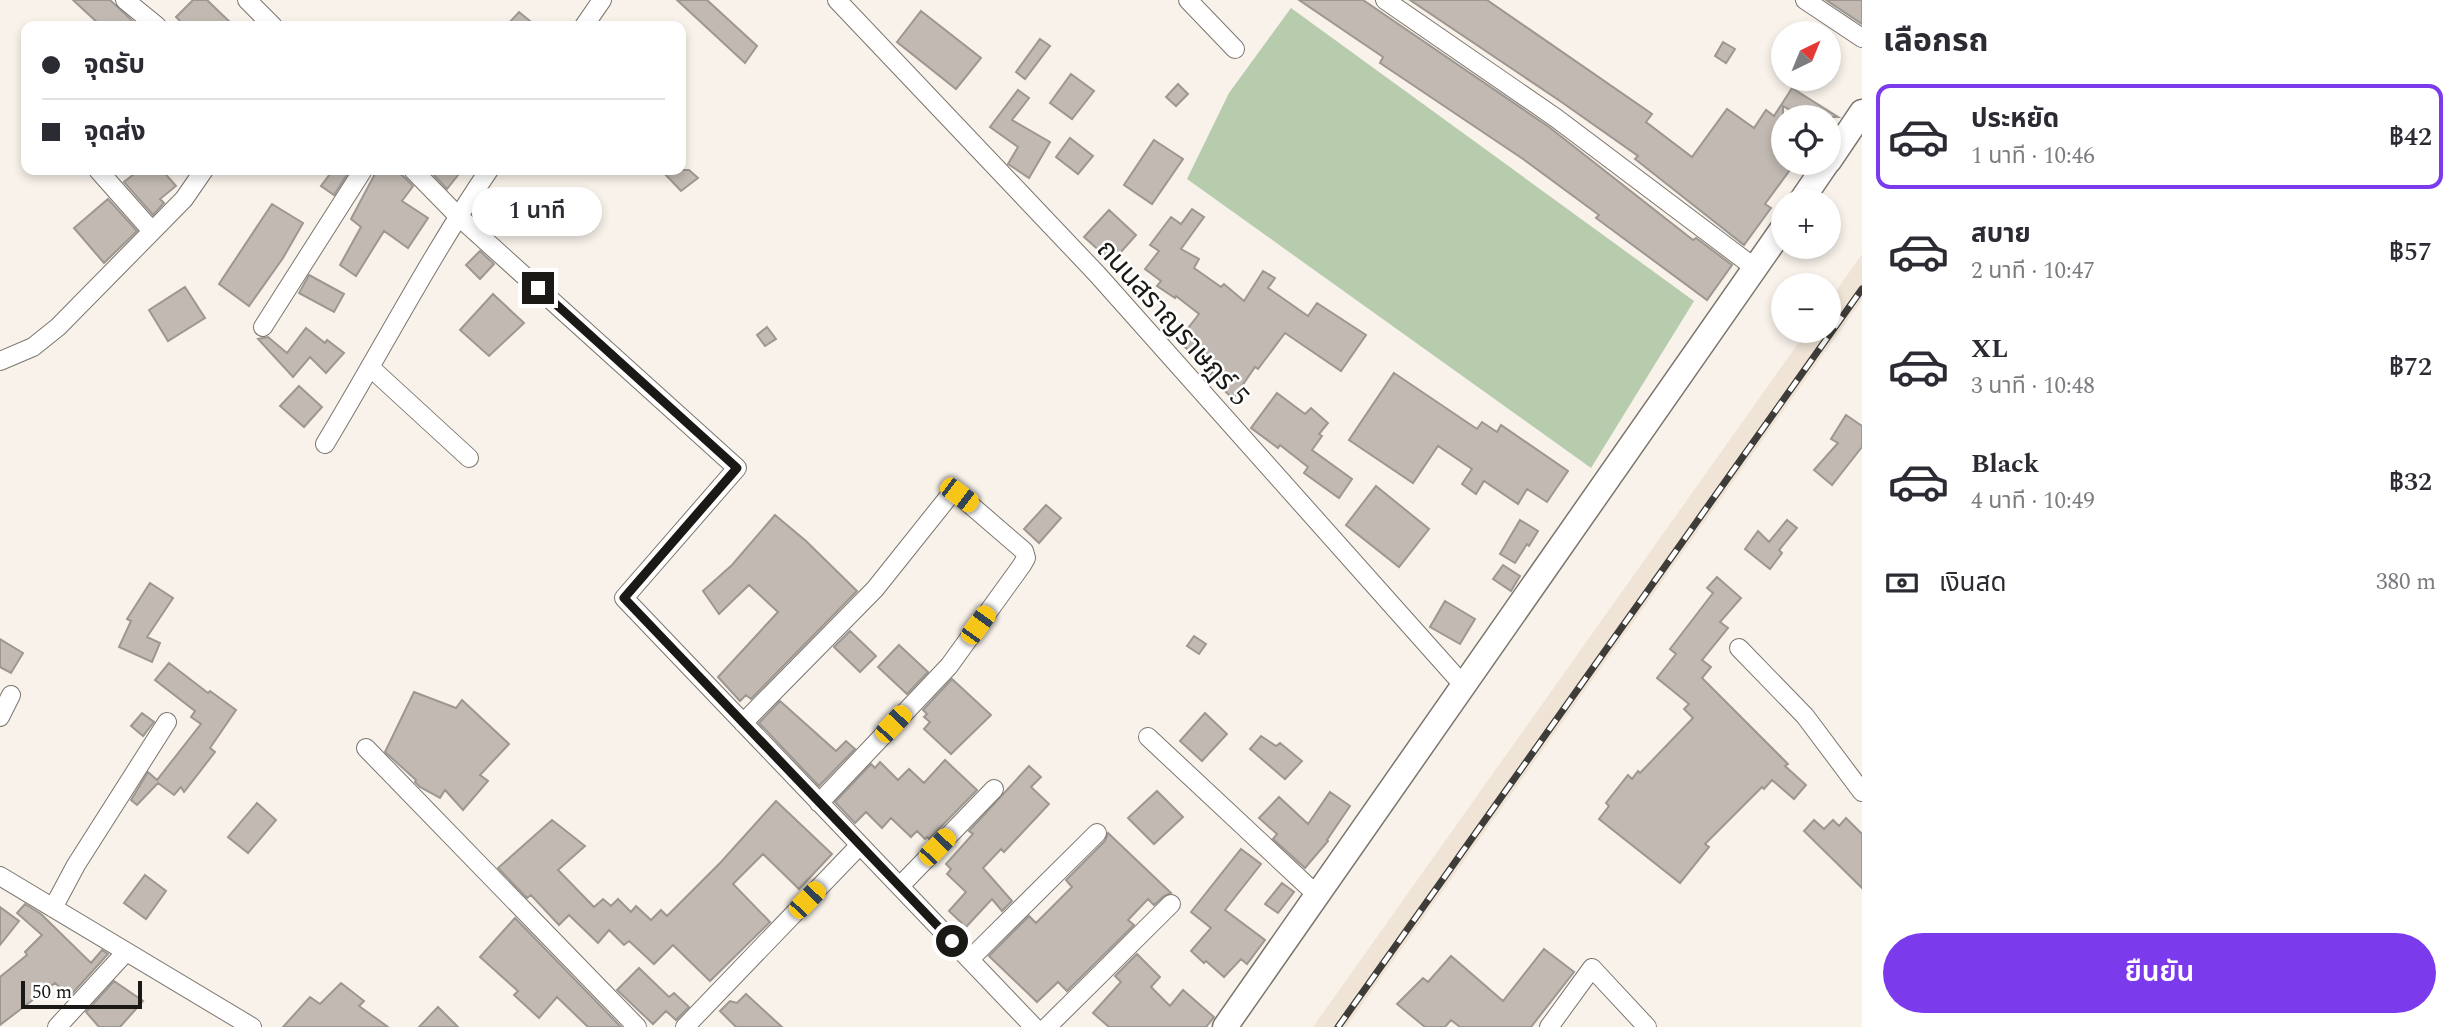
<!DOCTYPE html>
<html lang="th">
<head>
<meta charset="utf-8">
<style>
	:root { --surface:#fff; --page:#f2f2f3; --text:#2b2b33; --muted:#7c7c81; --line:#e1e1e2; --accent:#7c3aed }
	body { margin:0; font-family:Spectral,"Noto Sans Thai",serif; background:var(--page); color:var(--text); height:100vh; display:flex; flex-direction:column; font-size:26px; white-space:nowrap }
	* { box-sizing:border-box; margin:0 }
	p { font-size:23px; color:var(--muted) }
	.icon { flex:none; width:38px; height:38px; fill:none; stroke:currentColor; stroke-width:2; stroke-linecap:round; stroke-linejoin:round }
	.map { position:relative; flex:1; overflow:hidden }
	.panel { display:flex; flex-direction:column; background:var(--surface); width:595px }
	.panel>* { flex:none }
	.top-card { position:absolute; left:21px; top:21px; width:665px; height:154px; border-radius:14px; box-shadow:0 4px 10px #0003; display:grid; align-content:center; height:154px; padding:0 21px; background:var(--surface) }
	.needle { width:46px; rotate:43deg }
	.tools { position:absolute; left:1771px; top:21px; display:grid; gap:14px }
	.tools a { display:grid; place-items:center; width:70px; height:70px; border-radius:50%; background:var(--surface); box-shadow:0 4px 10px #0003; font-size:35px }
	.scale { position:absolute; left:21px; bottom:18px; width:121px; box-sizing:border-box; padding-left:7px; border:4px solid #1b1916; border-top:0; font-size:19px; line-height:24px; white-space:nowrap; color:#1b1916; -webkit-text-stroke:5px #fff; paint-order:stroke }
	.end { position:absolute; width:32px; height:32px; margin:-16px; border:9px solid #1b1916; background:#fff; box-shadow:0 0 0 4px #fff }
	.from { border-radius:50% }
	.bubble { position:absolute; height:49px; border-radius:24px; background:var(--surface); box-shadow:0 4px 10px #0003; font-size:23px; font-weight:600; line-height:49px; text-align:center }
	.car { position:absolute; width:21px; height:42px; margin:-21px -10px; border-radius:9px; box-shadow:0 0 5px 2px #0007; background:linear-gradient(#f5c518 24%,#345 0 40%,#f5c518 0 76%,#345 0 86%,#f5c518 0) }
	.top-card b { display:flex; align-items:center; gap:24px; height:66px; font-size:26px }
	.top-card b+b { border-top:2px solid var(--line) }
	.top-card i { width:18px; height:18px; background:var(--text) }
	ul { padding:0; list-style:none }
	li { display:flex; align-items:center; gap:21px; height:105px; margin:0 14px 10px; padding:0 7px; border:4px solid transparent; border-radius:14px }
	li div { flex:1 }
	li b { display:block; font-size:26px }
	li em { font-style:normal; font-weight:600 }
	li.on { border-color:var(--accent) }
	li>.icon { width:63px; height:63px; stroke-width:1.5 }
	h2 { padding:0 21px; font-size:32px; line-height:84px }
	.pay { display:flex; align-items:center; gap:18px; height:77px; padding:0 21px; font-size:26px }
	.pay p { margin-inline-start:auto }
	.action { display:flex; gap:14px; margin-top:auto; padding:14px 21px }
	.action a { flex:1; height:80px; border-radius:42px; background:var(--accent); color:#fff; font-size:28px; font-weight:600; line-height:80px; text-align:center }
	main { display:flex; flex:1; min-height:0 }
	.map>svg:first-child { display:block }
	.built { fill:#efe4d6 }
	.green { fill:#b6ccad }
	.building { fill:#c1b9b2; stroke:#9e9791; stroke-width:2 }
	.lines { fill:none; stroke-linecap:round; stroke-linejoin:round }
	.street-casing { stroke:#7b756e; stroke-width:20 }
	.secondary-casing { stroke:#7b756e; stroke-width:27 }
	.street { stroke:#fff; stroke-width:18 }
	.secondary { stroke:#fff; stroke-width:24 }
	.rail-casing { stroke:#3e3c38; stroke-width:7 }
	.rail { stroke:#fff; stroke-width:4.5; stroke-dasharray:13; stroke-linecap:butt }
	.route { stroke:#1b1916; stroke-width:9 }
	.labels { text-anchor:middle; stroke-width:5; stroke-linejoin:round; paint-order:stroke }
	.street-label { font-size:28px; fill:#1b1916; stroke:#fff }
</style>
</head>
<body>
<main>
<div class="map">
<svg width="1862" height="1027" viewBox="0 0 1862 1027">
	<rect width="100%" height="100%" fill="#f8f2ea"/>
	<path class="built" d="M1862,254v46l-516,727h-33l494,-696h22v-30z"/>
	<path class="green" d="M1291,8l403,293 -103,167 -404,-289 42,-86z"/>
	<path class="building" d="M73,0h37l28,26h-37z
		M193,0h14l27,26h-49l-9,-9z
		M677,0h30l50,46 -12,17z
		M1299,0h64l186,127 144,113 3,-2 36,27 -25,35 -111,-82 3,-3 -76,-56 -143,-96 3,-6z
		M1410,0h77l165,114 -6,8 46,35 35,-48 27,19 12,-18 8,6 18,-28 46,29h-37l-18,-11v57h12l-30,41 6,4 -27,37 -109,-86 3,-3 -78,-55z
		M1826,0h36v24z
		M921,11l60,47 -25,31 -59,-47z
		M519,12l17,14h-30z
		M1040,39l10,7 -25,33 -9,-7z
		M1723,42l12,7 -9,14 -11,-7z
		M1071,74l23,17 -22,28 -22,-16z
		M1178,84l10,10 -12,12 -10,-9z
		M1018,90l11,8 -17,22 38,22 -21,36 -21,-14 10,-17 -28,-20z
		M1070,138l23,18 -15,18 -22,-17z
		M1154,140l29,19 -31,45 -28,-19z
		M139,170h23l14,16 -16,13 4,4 -11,12 -29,-33z
		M333,170h17l-16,25 -13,-9z
		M377,170h18l9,7 9,9 -11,15 26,17 -20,30 -24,-17 -28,45 -16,-11 21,-38 -10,-8z
		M429,170h33l-15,19z
		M661,170h28l9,8 -17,13z
		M108,199l29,32 -33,32 -30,-35z
		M272,204l31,19 -20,35 -34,48 -30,-22z
		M1192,209l12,8 -23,32 18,10 -5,9 27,19 3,-3 20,17 19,-30 12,7 -7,10 40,28 9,-13 49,32 -25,36 -56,-38 -27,36 -3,-2 -22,32 -23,-23 3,-5 -35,-30 21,-27 -23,-18 -1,2 -18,-12 4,-5 -16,-12 14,-18 -9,-6 21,-28 10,7z
		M1109,210l27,25 -24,27 -28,-25z
		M480,251l14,13 -14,15 -14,-14z
		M309,275l35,19 -10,18 -35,-19z
		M185,287l20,31 -37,23 -19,-31z
		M493,294l31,29 -35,33 -29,-26z
		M767,327l9,12 -11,7 -8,-11z
		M306,328l19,15 2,-3 17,13 -18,20 -16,-16 -17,20 -35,-38 10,-2 19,16z
		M1394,373l83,56 5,-7 15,10 4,-7 67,46 -21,31 -20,-13 -9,15 -34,-23 -8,13 -14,-10 10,-15 -34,-23 -25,37 -64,-43z
		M299,386l23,21 -18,20 -24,-21z
		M1277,393l28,21 6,-6 17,15 -9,11 3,2 -10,14 40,29 -13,19 -35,-25 4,-6 -28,-22 -2,3 -27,-20z
		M1846,415l16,11v21l-30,38 -18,-15 24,-27 -7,-4z
		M1376,486l53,43 -30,38 -53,-42z
		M1046,505l15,13 -22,25 -15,-14z
		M775,515l31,26 51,50 -106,108 -5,-4 -6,6 -22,-24 60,-65 -29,-27 -30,29 -16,-23 29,-26z
		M1520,520l18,11 -9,15 -2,-2 -12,19 -15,-9z
		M1787,520l10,8 -18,22 3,3 -12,16 -25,-20 13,-18 11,11z
		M1503,565l17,11 -9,15 -18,-12z
		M1717,577l24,21 -21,24 8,6 -26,32 9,7 -9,11 86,86 -3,2 21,19 -12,14 -22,-19 -8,9 -2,-2 -57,57 4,3 -29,36 -81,-64 10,-13 -3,-3 22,-28 4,4 6,-8 2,2 53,-55 -9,-9 5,-5 -32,-26 19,-24 -6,-5 43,-56 -6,-5z
		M150,583l23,15 -26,39 13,6 -8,19 -33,-15 12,-26 -4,-2z
		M1445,601l30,18 -15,25 -30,-17z
		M850,631l26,25 -16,16 -26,-25z
		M1194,636l12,8 -7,10 -12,-8z
		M0,639l23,14 -12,20 -11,-6z
		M899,645l29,27 -21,22 -29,-27z
		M169,663l39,30 2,-2 26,19 -26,38 5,4 -31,40 -3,-5 -7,8 -16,-12 -21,22 -6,-5 17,-28 9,8 44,-56 -10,-7 4,-6 -40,-31z
		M952,679l39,36 -40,39 -27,-25 6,-7 -6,-5 3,-3 -4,-4z
		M414,692l42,16 6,-8 47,44 -29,31 8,6 -25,29 -18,-20 -5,8 -20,-11 -5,-5 1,-2 -31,-28z
		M780,701l56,50 10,-10 9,8 -36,37 -60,-63z
		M142,713l12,9 -11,14 -12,-10z
		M1205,713l22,21 -25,27 -22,-20z
		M1261,736l15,10 4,-3 22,18 -17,18 -35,-30z
		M945,760l32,30 -48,49 -2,-2 -2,2 -8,-8 -6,6 -20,-19 -9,10 -16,-16 -11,11 -20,-21 36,-38 4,4 5,-6 18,18 11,-11 15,14z
		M1029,766l12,11 -10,10 18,17 -45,48 -3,-3 -18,19 29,33 -10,10 -10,-12 -26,28 -17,-16 17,-19 -19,-18 4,-5 -5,-5 27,-30 -4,-3z
		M1157,791l26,26 -29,27 -26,-26z
		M1330,792l20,14 -23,34 1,1 -23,27 -32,-29 4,-5 -18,-16 20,-21 29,27z
		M776,801l56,53 -33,35 -36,-35 -30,30 37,38 -60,59 -37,-36 -19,19 -25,-23 -5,4 -15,-15 -11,13 -29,-28 -10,10 -28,-30 -4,3 -29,-30 54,-48 33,26 -27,24 36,37 9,-8 8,7 7,-7 13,13 5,-6 15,14 10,-10 6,6 54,-54z
		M257,803l19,17 -28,33 -20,-16z
		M1846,818l16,16v54l-58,-57 10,-11 10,9 9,-9 6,6z
		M1108,833l63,60 -7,3 -10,9 -6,-6 -20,21 6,5 -67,66 -9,-9 -21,20 -48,-46 40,-40 7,7 36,-36 -6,-7 39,-39z
		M1241,849l20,15 -36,46 40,30 -18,24 -6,-5 -17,18 -18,-16 -2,2 -13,-12 20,-23 -20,-16z
		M145,875l21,16 -20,28 -22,-16z
		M1282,883l12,9 -16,21 -13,-9z
		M25,904l16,10 50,49 11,-13 6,4 -38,42 -15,-13 -55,42v-48l27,-22 -2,-3 17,-17 -25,-22z
		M0,907l19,14 -19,24z
		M515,918l106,109h-33l-31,-30 -18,21 -25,-23 4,-4 -38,-34z
		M1544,949l30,23 -43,55h-71l-9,-7 -6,7h-20l-28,-23 26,-26 5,4 23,-26 52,45z
		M1137,954l23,23 -9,10 19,19 13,-16 31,27 -8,10h-97l-16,-14 28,-31 -6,-6z
		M639,968l30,29 5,-4 15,14 -13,13 -10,-9 -13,13 -36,-34z
		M114,981l29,20 -23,26h-21l-13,-15z
		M341,983l23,18 -5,5 29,21h-105l27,-30 10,7z
		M746,994l36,33h-46l-16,-16 10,-10 7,2z
		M438,1007l20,20h-39z"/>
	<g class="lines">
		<defs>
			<path id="street" d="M125,0l32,26
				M247,0l26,26
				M837,0l260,274 367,412
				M1188,0l47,49
				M1385,0l171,118 199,150
				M1805,0l57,38
				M584,26l18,-26
				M98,170l54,61
				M413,170l45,46 279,252 -113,130 410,429
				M263,327l100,-157
				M0,361l33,-14 25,-20 126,-128 20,-29
				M371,368l98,90
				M325,444c55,-91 104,-186 164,-274
				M1739,648l66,68 57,76
				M0,717l11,-22
				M743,723l132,-134 75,-94h9l65,56 2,7 -4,7 -73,101 -130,137
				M1148,737l169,158
				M366,748l271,279
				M0,876l252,151
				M900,886l94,-97
				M53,908l23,-43 91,-143
				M970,959l127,-126
				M57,1027l69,-75
				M685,1027l175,-182
				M1047,1027l124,-123
				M1549,1027l43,-59 55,59"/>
			<path id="secondary" d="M1829,161l33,-49
				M1801,201l26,-38
				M1225,1027l558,-799"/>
		</defs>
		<use href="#street" class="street-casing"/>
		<use href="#secondary" class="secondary-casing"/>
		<use href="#street" class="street"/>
		<use href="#secondary" class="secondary"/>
		<defs>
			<path id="rail" d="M1338,1027l524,-738"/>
		</defs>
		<use href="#rail" class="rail-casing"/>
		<use href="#rail" class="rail"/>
	</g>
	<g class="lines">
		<path class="route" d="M538,288l199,180 -113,130 328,343"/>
	</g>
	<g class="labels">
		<g class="street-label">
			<text transform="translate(1174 322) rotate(48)" y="10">ถนนสราญราษฎร์ 5</text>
		</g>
	</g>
</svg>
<div class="tools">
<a><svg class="needle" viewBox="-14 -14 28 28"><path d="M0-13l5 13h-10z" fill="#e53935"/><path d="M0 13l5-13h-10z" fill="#7c7c81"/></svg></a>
<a><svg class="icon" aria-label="locate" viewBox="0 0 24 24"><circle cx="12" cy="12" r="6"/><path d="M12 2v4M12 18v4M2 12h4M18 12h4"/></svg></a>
<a>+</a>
<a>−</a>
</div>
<div class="scale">50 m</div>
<i class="end from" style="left:952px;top:941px"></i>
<i class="end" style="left:538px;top:288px"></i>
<div class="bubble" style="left:472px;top:187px;width:130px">1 นาที</div>
<i class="car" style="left:959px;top:495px;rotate:127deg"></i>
<i class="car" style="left:978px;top:625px;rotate:36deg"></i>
<i class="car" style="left:893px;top:724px;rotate:43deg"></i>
<i class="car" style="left:937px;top:847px;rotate:44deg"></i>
<i class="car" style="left:807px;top:900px;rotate:44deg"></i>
<div class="top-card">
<b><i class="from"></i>จุดรับ</b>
<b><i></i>จุดส่ง</b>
</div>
</div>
<section class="panel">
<h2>เลือกรถ</h2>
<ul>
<li class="on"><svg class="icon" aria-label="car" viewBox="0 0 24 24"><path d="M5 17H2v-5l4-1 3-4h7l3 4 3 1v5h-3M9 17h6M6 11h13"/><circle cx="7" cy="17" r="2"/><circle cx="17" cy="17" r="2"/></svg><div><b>ประหยัด</b><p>1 นาที · 10:46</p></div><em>฿42</em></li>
<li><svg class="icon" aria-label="car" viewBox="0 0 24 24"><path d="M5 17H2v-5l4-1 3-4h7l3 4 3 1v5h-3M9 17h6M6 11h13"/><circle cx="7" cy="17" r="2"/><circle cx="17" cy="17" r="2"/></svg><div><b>สบาย</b><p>2 นาที · 10:47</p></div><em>฿57</em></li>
<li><svg class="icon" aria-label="car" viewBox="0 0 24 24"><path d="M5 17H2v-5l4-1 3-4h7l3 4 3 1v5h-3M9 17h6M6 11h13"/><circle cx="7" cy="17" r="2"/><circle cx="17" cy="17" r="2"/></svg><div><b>XL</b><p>3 นาที · 10:48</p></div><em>฿72</em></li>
<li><svg class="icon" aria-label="car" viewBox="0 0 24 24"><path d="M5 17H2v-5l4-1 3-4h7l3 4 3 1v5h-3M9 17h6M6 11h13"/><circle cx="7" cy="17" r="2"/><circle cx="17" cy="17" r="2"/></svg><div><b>Black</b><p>4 นาที · 10:49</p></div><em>฿32</em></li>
</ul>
<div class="pay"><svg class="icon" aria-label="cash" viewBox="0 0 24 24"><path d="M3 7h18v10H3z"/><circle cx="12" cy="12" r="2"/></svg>เงินสด<p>380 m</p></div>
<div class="action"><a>ยืนยัน</a></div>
</section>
</main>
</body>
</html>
